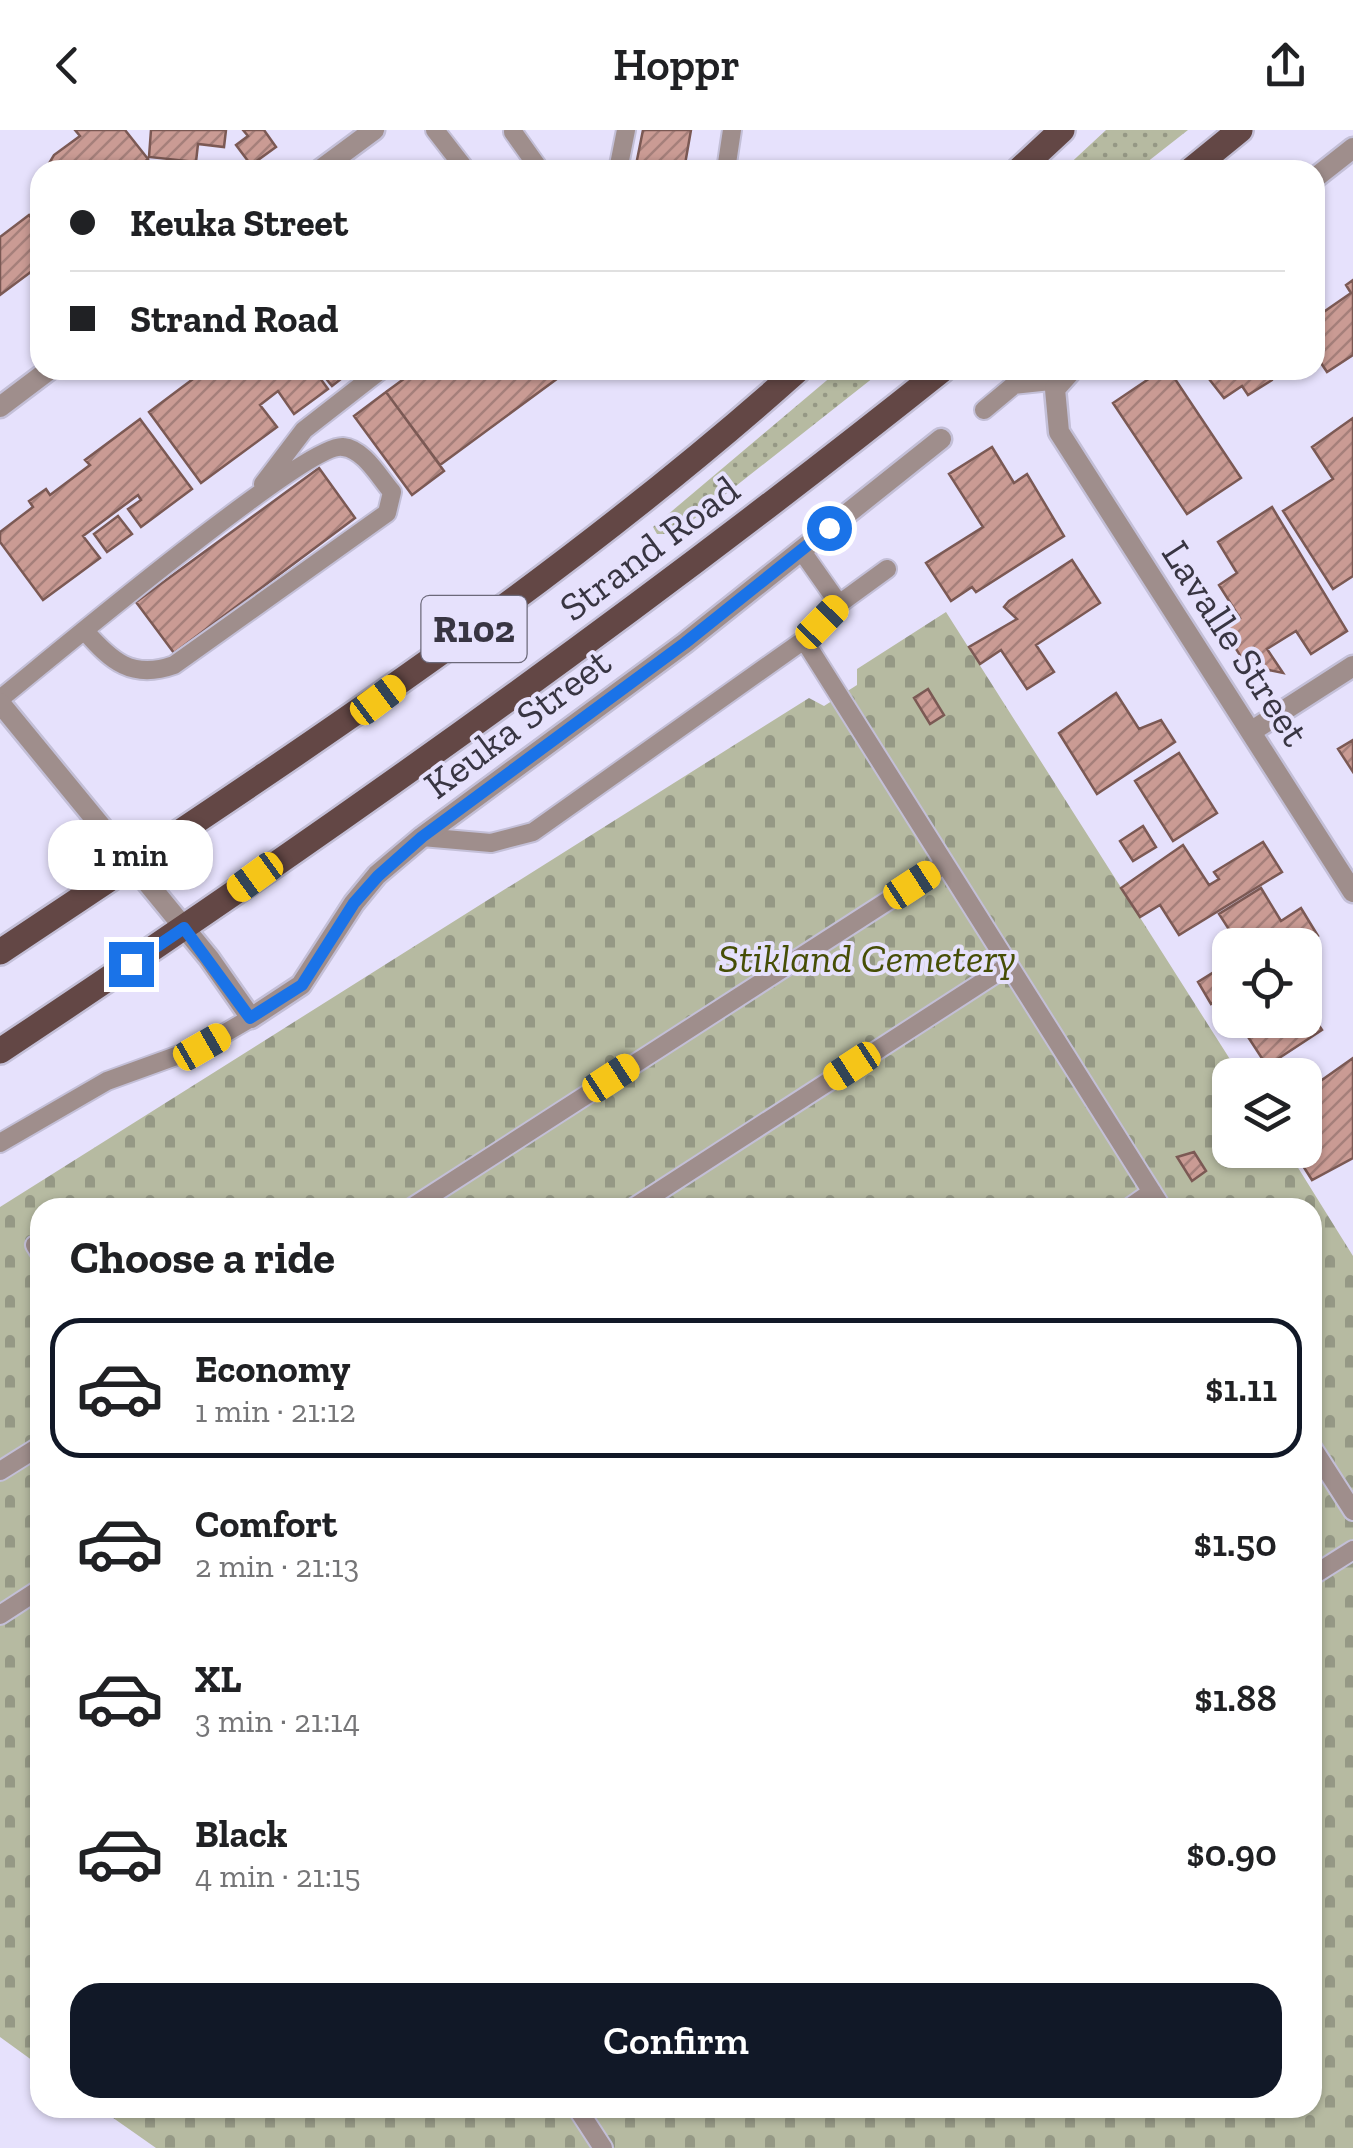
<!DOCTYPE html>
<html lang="en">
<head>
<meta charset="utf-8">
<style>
	:root { --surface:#fff; --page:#f2f2f2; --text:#202124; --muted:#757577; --line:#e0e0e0; --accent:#111827 }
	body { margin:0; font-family:"Zilla Slab",serif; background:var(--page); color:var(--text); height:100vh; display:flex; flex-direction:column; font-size:38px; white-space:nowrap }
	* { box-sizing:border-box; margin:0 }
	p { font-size:32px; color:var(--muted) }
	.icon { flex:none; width:55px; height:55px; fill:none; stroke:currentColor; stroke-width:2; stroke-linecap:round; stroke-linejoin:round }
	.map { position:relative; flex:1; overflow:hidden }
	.sheet { position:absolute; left:30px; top:1068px; width:1292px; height:920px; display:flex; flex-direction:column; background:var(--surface); border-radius:30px; box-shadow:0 2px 8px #0004 }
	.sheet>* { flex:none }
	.top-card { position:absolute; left:30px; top:30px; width:1295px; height:220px; border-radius:30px; box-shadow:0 2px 8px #0004; display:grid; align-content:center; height:220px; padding:0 40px; background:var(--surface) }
	.buttons { position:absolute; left:1212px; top:798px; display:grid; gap:20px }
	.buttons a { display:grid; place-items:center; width:110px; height:110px; border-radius:20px; background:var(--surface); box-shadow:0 2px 8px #0004; font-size:50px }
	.end { position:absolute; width:45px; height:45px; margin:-22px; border:12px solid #1a73e8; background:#fff; box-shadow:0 0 0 5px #fff }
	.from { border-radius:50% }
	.bubble { position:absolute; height:70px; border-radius:30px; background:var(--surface); box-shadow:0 2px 8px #0004; font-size:32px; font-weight:600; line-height:70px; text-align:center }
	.car { position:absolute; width:30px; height:60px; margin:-30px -15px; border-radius:12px; box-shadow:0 0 8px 2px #0007; background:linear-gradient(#f5c518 24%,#345 0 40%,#f5c518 0 76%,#345 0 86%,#f5c518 0) }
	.top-card b { display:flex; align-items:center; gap:35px; height:95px; font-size:38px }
	.top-card b+b { border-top:2px solid var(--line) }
	.top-card i { width:25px; height:25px; background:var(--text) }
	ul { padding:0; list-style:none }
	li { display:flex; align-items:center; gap:30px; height:140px; margin:0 20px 15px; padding:0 20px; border:5px solid transparent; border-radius:30px }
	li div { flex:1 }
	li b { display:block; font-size:38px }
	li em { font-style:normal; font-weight:600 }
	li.on { border-color:var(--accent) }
	li>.icon { width:90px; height:90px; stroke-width:1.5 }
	h2 { padding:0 40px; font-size:45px; line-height:120px }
	.action { display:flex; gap:20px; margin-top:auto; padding:20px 40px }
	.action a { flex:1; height:115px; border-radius:30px; background:var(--accent); color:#fff; font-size:40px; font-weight:600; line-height:115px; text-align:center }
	header { display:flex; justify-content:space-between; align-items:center; height:130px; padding:0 40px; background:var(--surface); font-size:45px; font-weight:600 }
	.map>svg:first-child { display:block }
	.grass { fill:url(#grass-dots) }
	.cemetery { fill:url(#cemetery-stones) }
	.building { fill:url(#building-hatch); stroke:#7b5954; stroke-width:2.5 }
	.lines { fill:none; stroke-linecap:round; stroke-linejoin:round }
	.service-casing { stroke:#c3bfd7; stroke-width:22 }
	.minor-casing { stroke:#c3bfd7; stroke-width:25 }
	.primary-casing { stroke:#c3bfd7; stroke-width:30 }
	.service { stroke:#9f8e8c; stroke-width:18 }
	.minor { stroke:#9f8e8c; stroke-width:20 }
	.primary { stroke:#634745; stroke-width:25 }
	.route { stroke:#1a73e8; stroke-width:12 }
	.labels { text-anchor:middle; stroke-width:8; stroke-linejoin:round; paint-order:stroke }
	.shield { fill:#e6e1fc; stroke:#6c697a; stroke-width:2.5 }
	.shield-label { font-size:38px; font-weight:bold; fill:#383542 }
	.street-label { font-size:40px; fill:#383542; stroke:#e6e1fc }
	.park-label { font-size:40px; font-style:italic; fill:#464e06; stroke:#e6e1fc }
</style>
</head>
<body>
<header><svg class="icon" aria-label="back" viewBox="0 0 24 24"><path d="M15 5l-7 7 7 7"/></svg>Hoppr<svg class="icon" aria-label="share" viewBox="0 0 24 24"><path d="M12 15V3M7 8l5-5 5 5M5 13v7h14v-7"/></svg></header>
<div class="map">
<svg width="1353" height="2018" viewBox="0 0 1353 2018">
	<defs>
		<pattern id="grass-dots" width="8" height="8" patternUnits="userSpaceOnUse" patternTransform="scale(2.5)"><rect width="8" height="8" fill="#b6baa1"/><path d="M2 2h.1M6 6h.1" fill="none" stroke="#959885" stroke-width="1.8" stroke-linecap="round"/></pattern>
		<pattern id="cemetery-stones" width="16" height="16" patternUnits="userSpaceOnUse" patternTransform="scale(2.5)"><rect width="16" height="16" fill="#b6baa1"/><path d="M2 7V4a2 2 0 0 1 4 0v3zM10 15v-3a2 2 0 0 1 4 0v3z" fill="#959885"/></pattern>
		<pattern id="building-hatch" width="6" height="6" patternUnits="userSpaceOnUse" patternTransform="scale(2.5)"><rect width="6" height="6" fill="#ca9b94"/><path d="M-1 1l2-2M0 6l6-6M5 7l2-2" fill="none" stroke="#a57f7a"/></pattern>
	</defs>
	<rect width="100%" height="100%" fill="#e6e1fc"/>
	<path class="grass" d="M1106,0h82l-51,40h-74z
		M839,240h44l-208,164h-18l-4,-7z"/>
	<path class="cemetery" d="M946,482l294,463h-10v75h57l66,106v892h-1197l-57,-40h1213v-900h-1272v858l-40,-29v-830l809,-509 15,8 33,-21v-16z"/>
	<path class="building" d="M75,0h50l23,29 -14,11h-89l9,-15 26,-19z
		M151,0h75l-2,17 -26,-3 -2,18 -47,-5z
		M243,0h21l12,17 -25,18 -15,-20 12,-9z
		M643,0h48l-7,40h-49z
		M29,85l11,15v35l-40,30v-58z
		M1353,150v75l-26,17 -12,-18v-36l36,-25 -5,-8z
		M205,240h109l14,19 -34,25 -16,-23 -18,14 17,22 -76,56 -52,-71z
		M319,240h29l2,2 -18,14z
		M416,240h153l-129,95 -54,-73z
		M1162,240h7l72,108 -54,36 -74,-111z
		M1202,240h68l3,4 -1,6 -24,15 -6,-9 -18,12z
		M386,262l58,79 -32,24 -58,-79z
		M1353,288v158l-20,13 -50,-78 50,-32 -21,-32z
		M140,289l52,70 -51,38 -13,-18 13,-9 -3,-5 -55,41 17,22 -57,42 -43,-58v-10l33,-25 -4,-6 17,-12 4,6 40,-30 -5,-5z
		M992,317l22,36 13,-9 37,62 -88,56 -4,-5 -21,14 -25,-38 57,-36 -34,-53z
		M319,338l36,50 -181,135 -38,-51z
		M1272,377l75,124 -36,23 -15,-23 -29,18 16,24 -37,-8 -23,-37 17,-10 -21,-33 18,-12 -19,-31z
		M118,386l14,18 -25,18 -13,-18z
		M1072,430l28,43 -64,42 18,27 -27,17 -26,-39 -21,14 -11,-17 48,-28 -13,-12 5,-6z
		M928,559l16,26 -14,9 -16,-26z
		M1116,563l23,36 22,-9 14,22 -78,52 -38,-61z
		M1353,610v32l-15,-23z
		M1179,623l38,60 -44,28 -38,-60z
		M1143,696l13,21 -23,14 -13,-20z
		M1263,712l19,30 -103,63 -19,-30 -20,12 -19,-29 62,-43 26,40 10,-6 -5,-7z
		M1261,758l20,33 20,-13 17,28 -13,9h-66l-20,-31z
		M1230,832v30l-19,12 -13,-22z
		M1305,874l17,26 -55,36 -30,-46h68z
		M1353,928v100l-41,22 -19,-30h12v-58z
		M1194,1022l12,19 -14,10 -15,-24z"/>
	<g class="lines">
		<defs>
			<path id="service" d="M435,0l31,40
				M513,2l27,38
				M618,40l8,-40
				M726,40l6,-40
				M984,280l30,-25 46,-5
				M263,354l41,-54 77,-60
				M801,420l38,54
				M804,510l358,568
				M0,569c45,-36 307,-257 343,-252 21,2 36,30 49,45l-5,21 -213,152c-42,15 -63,-4 -89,-34
				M422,707l69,6 42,-11 271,-192 35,-36 48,-35
				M0,1013l107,-62 94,-34 50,-29
				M411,1078l534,-344
				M633,1078l376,-243
				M1129,1078l23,-16
				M35,1115l5,8
				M1312,1317l41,64
				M0,1341l40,-25
				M1312,1446l41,-26
				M0,1485l40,-26
				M577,1978l26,40"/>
			<path id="minor" d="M320,40l54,-40
				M1315,48l38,-30
				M1072,240l-17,19 4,43 294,460
				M0,277l49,-37
				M0,573l209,255 42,60 50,-33 53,-82 23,-28 45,-38 263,-194 256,-204
				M1252,601l101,-65"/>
			<path id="primary" d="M1019,40l43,-40
				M1191,40l49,-40
				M0,822c274,-183 552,-362 798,-582
				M0,921c323,-214 639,-439 942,-681"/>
		</defs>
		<use href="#service" class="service-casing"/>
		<use href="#minor" class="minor-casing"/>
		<use href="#primary" class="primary-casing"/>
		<use href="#service" class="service"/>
		<use href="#minor" class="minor"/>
		<use href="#primary" class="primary"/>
	</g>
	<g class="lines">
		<path class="route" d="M131,834l53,-36 66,90 52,-33 52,-82 24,-27 44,-39 263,-194 144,-115"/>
	</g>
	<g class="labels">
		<rect class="shield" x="421.5" y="466" width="105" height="66" rx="8"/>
		<g class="shield-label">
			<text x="474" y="512">R102</text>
		</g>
		<g class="street-label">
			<text transform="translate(649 418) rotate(-37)" y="14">Strand Road</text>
			<text transform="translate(1236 513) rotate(57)" y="14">Lavalle Street</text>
			<text transform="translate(517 593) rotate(-37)" y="14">Keuka Street</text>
		</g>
		<g class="park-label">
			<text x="867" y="842">Stikland Cemetery</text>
		</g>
	</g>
</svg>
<div class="buttons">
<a><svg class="icon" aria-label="locate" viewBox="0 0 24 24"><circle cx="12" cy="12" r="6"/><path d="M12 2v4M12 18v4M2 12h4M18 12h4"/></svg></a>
<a><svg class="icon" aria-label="layers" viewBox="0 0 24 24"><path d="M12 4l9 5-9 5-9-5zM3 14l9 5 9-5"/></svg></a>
</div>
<i class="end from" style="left:829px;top:398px"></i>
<i class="end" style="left:131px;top:834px"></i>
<div class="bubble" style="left:48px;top:690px;width:165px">1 min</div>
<i class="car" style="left:822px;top:492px;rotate:44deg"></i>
<i class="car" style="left:378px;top:570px;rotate:53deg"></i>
<i class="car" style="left:255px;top:747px;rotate:234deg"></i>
<i class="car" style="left:912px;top:755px;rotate:57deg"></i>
<i class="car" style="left:202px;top:917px;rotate:60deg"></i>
<i class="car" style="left:852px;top:936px;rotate:237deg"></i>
<i class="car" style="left:611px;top:948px;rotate:57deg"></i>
<div class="top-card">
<b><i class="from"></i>Keuka Street</b>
<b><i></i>Strand Road</b>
</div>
<section class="sheet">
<h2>Choose a ride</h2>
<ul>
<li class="on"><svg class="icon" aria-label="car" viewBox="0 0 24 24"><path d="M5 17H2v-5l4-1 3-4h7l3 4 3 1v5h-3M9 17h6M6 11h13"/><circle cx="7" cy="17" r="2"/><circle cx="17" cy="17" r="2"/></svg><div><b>Economy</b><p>1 min · 21:12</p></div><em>$1.11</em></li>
<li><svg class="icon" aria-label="car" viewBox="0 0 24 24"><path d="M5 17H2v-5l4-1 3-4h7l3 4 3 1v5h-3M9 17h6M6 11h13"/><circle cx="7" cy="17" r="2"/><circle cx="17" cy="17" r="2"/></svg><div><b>Comfort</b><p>2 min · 21:13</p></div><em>$1.50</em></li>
<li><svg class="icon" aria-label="car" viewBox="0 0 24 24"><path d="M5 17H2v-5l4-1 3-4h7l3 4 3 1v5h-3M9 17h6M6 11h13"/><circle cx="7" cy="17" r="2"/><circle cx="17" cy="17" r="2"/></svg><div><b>XL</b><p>3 min · 21:14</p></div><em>$1.88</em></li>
<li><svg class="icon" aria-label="car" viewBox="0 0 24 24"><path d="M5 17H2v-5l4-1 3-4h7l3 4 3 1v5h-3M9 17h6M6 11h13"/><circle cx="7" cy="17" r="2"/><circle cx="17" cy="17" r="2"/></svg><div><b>Black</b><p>4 min · 21:15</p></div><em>$0.90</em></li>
</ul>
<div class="action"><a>Confirm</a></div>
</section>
</div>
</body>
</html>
